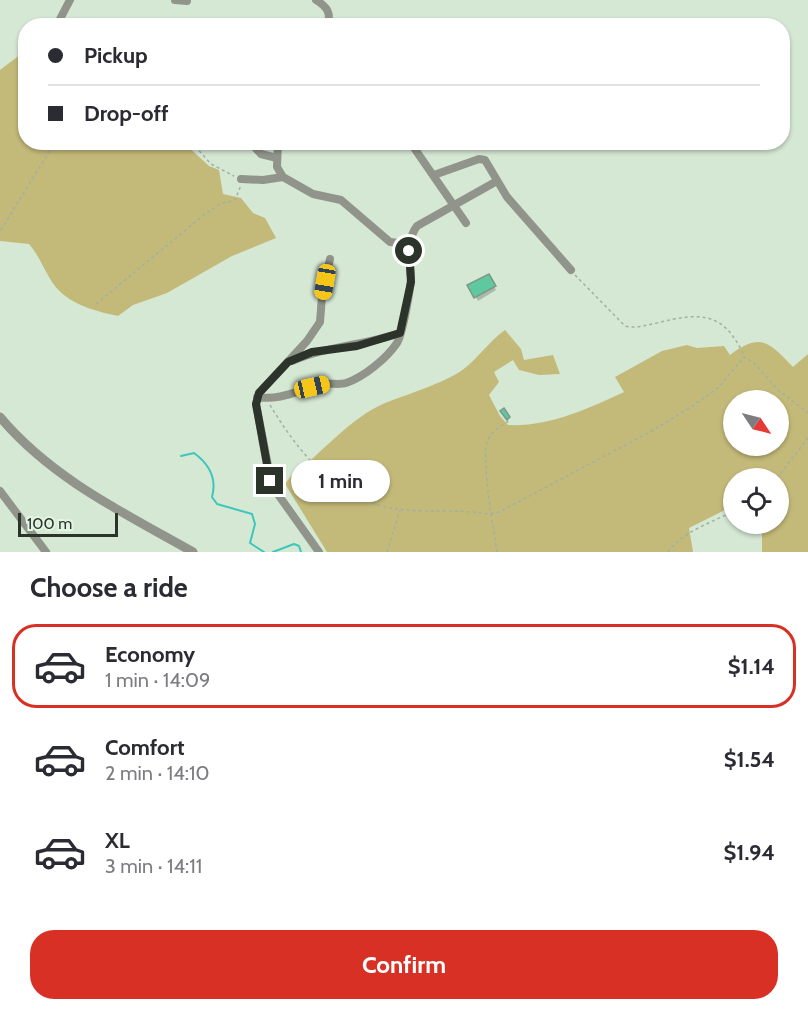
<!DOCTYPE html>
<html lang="en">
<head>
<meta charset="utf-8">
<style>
	:root { --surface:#fff; --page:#f2f2f3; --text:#2b2b33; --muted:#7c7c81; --line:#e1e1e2; --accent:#d93025 }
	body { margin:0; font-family:Cabin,sans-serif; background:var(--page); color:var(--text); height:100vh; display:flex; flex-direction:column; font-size:22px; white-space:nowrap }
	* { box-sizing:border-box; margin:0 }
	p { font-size:20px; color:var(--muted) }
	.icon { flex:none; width:33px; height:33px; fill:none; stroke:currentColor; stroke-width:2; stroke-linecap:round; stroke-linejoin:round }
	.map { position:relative; height:552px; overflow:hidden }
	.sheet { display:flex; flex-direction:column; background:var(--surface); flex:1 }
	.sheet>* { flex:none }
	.hud { position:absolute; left:18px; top:18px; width:772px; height:132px; border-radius:24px; box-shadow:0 2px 4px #0004; display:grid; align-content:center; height:132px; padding:0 30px; background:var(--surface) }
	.needle { width:39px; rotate:125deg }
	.tools { position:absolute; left:723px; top:390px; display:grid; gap:12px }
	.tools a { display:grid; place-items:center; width:66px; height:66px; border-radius:50%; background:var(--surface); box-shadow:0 2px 4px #0004; font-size:30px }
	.scale { position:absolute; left:18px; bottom:15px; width:100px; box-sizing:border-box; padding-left:6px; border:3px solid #2b332b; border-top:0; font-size:16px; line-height:21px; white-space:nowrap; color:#2b332b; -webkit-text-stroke:4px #e2f5e1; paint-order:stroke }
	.end { position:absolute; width:27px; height:27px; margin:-14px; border:8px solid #2b332b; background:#fff; box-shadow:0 0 0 3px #fff }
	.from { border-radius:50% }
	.bubble { position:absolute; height:42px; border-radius:21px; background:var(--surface); box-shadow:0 2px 4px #0004; font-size:20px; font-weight:700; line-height:42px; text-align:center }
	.car { position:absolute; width:18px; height:36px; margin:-18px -9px; border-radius:8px; box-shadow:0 0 4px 2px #0007; background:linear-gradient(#f5c518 24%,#345 0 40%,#f5c518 0 76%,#345 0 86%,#f5c518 0) }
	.hud b { display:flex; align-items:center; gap:21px; height:57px; font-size:22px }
	.hud b+b { border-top:2px solid var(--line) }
	.hud i { width:15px; height:15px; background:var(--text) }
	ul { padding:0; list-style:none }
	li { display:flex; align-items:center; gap:18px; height:84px; margin:0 12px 9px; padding:0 18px; border:3px solid transparent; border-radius:24px }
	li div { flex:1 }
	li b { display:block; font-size:22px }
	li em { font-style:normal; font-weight:700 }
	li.current { border-color:var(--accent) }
	li>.icon { width:54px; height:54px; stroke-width:1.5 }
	h2 { padding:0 30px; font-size:27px; line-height:72px }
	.action { display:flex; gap:12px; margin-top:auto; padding:12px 30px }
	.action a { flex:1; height:69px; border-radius:24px; background:var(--accent); color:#fff; font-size:24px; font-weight:700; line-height:69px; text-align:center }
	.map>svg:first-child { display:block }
	.green { fill:#c3b979; fill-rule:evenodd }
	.shadow { fill:#0003 }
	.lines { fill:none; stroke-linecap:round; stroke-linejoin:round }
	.stream { stroke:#3dc7bb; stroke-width:2 }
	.building { fill:#5ec89e; stroke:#7e978b; stroke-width:1.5 }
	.path { stroke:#a1b1a1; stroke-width:1.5; stroke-dasharray:3 3; stroke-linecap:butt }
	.minor { stroke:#91948a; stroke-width:8 }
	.tertiary { stroke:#91948a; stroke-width:9 }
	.route { stroke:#2b332b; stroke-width:8 }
</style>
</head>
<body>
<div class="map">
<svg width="808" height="552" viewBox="0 0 808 552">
	<rect width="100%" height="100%" fill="#d5e8d4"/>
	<path class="green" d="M25,51l1,91 158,1 25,23 10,4 4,24 18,4 12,15 12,5 11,20 -44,18 -65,37 -34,12 -15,11c-27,-6 -55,-13 -69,-39 -7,-12 -11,-23 -20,-33l-29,-3v-171z
		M505,330l16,19 3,11 29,-5 7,19 -21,1 -20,-5 -6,-10 -19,12 5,10 -10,13 11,21 8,9c40,2 80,-16 116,-33l-9,-15 47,-26 25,-6 10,3 27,-2 6,9c31,-23 39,-13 63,12l15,-13v198h-46v-24l-12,-2v-2h28v-46h-44l-1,28 -44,22 4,24h-366l-42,-68 6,-8c32,-23 57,-57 94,-73 21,-8 58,-20 76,-32 16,-11 28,-30 44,-41zM734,400h44v46h-44z"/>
	<path class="shadow" d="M488,276l8,14 -18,11 -8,-15z"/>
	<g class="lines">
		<path class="stream" d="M181,456l13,-3c15,11 23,26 18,44l5,7 35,10 3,10 -5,19 14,9
			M273,552l21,-8 5,2 2,6"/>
	</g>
	<path class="building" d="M489,274l7,12 -22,12 -7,-13z
		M504,408l6,9 -3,3 -7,-9z"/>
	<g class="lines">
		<path class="path" d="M191,142l20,22 23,12
			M1,230l54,-88
			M575,275l50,51c11,3 21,-1 32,-3 43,-11 67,-12 87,33
			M96,304l109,-90 15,-10 15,-4 6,-15
			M270,405c29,48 67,96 127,104 31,4 62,0 92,5l10,-2 153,-81 39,-24 27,-19 26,-31 10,6 23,26 31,24
			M777,478l31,-40
			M387,552l13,-42
			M497,552c-3,-21 -17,-96 -9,-112 4,-9 13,-14 21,-19
			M668,552c15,-21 43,-29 66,-41"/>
		<path class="minor" d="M175,0l12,1
			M316,0c11,7 16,13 11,26
			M59,26v-5l11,-21
			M250,142l11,12 16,4
			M278,142l-1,25 6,10 30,17 28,6 49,42 19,2
			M410,142l56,81
			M434,175l45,-16 6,1 22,37 64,73
			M241,179l22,1 20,-3
			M292,361c35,-15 73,-16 108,-28
			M257,397c25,4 43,-8 67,-13 7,-1 16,1 22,-1 18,-6 41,-25 51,-40 6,-10 13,-52 14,-64 0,-18 -6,-37 6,-53l80,-45
			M0,491l46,61
			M319,552l-47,-66 -16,-82 3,-11 48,-52 13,-19 2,-26 8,-37"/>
		<path class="tertiary" d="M0,417c51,61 124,96 193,135"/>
	</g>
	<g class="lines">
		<path class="route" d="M270,481l-14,-77 3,-11 29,-31 24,-10 45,-6 43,-13 11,-51 -2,-31"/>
	</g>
</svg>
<div class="tools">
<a><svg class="needle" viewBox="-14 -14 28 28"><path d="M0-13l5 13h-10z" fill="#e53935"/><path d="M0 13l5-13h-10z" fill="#7c7c81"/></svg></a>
<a><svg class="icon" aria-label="locate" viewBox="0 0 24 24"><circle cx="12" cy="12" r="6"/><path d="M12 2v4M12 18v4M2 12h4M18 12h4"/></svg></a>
</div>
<div class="scale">100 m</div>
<i class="end from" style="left:409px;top:251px"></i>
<i class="end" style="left:270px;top:481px"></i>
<div class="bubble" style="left:291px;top:460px;width:99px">1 min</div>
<i class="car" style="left:325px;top:282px;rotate:190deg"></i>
<i class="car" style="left:312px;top:387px;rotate:77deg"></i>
<div class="hud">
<b><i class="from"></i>Pickup</b>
<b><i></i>Drop-off</b>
</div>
</div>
<section class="sheet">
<h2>Choose a ride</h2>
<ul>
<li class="current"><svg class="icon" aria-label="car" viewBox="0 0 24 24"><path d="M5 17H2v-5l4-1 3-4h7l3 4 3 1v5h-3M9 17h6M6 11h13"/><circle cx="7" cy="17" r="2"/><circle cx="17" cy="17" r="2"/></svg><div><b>Economy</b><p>1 min · 14:09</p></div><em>$1.14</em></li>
<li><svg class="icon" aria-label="car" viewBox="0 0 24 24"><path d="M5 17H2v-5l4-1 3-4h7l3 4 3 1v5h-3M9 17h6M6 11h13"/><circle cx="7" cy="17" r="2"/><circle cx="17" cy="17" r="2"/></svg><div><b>Comfort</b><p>2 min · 14:10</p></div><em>$1.54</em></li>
<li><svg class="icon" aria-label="car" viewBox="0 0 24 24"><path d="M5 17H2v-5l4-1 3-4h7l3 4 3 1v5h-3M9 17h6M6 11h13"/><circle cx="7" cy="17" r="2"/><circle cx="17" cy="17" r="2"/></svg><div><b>XL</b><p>3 min · 14:11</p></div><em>$1.94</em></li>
</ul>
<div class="action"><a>Confirm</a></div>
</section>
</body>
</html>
